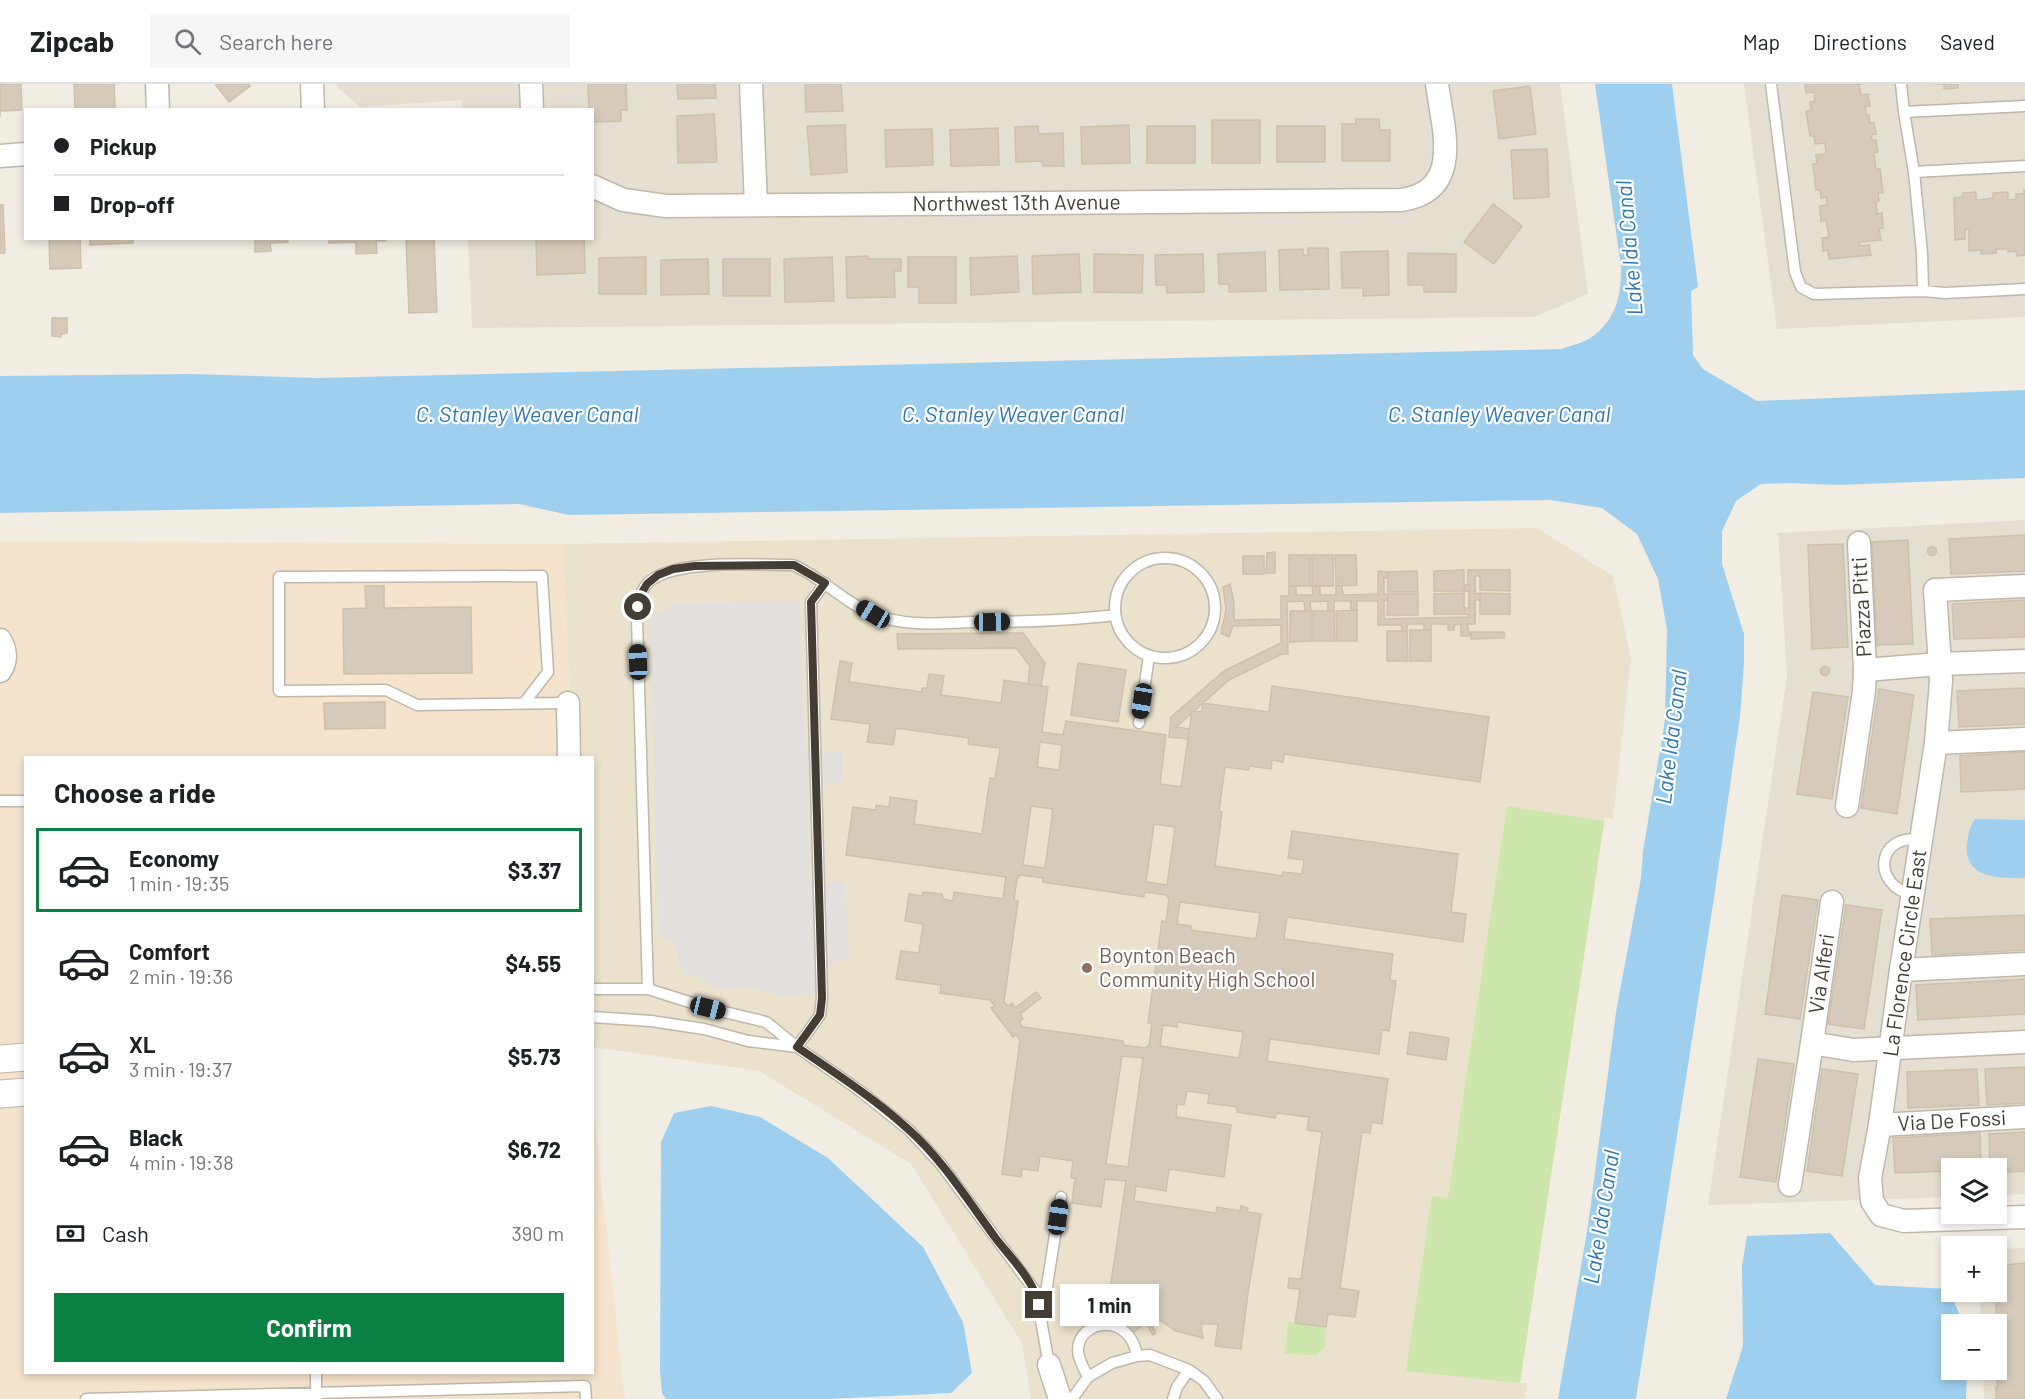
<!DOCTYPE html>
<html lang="en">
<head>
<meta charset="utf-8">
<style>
	:root { --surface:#fff; --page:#f6f6f6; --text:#202124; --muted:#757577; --line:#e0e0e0; --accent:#0b8043 }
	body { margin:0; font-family:Barlow,sans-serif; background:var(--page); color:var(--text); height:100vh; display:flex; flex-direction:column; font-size:22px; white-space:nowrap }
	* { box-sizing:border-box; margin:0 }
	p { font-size:20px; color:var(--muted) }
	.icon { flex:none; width:33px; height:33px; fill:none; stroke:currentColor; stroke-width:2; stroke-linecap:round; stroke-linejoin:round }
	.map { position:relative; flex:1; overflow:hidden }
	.side { position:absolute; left:24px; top:672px; width:570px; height:618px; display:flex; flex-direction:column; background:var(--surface); border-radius:0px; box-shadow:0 3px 9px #0003 }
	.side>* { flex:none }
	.hud { position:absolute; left:24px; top:24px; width:570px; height:132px; border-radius:0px; box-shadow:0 3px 9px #0003; display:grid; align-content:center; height:132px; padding:0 30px; background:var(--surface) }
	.fabs { position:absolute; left:1941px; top:1074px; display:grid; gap:12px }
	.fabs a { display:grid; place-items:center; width:66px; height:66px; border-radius:0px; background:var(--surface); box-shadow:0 3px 9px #0003; font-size:30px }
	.end { position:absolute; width:27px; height:27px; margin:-14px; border:8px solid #433d33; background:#fff; box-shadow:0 0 0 3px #fff }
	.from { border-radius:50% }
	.bubble { position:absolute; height:42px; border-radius:0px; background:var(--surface); box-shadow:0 3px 9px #0003; font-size:20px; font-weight:700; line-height:42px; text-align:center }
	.car { position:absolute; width:18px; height:36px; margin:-18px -9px; border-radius:8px; box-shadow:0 0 4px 2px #0007; background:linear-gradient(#222 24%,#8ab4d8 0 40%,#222 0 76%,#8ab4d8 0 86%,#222 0) }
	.hud b { display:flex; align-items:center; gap:21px; height:57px; font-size:22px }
	.hud b+b { border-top:2px solid var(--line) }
	.hud i { width:15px; height:15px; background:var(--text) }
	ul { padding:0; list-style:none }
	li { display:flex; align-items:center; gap:18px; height:84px; margin:0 12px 9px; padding:0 18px; border:3px solid transparent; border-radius:0px }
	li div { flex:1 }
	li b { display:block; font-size:22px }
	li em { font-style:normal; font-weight:700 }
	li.on { border-color:var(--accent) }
	li>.icon { width:54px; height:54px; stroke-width:1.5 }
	h2 { padding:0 30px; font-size:27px; line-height:72px }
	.pay { display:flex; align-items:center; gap:15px; height:66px; padding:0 30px; font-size:22px }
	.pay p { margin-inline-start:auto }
	.action { display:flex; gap:12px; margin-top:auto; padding:12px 30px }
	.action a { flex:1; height:69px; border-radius:0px; background:var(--accent); color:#fff; font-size:24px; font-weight:700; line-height:69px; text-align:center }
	header { display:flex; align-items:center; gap:36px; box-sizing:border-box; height:84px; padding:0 30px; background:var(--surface); border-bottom:2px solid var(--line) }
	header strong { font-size:28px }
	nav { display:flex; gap:33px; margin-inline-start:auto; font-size:21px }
	.search { width:420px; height:54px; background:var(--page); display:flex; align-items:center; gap:15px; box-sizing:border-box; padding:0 21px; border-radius:0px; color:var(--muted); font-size:22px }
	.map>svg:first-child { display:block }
	.residential { fill:#e5dfd1 }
	.commercial { fill:#f4e3cd }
	.education { fill:#ebe2cd }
	.green { fill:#cce6ab }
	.parking { fill:#e2dfdc }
	.water { fill:#9ecfef }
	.building { fill:#d6cbbb; stroke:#cdc0ac; stroke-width:1.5; fill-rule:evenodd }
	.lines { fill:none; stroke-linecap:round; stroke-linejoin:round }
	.service-casing { stroke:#c0b7a9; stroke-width:13 }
	.minor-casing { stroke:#c0b7a9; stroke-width:25 }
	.tertiary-casing { stroke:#c0b7a9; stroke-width:29 }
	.service { stroke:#fff; stroke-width:10 }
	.minor { stroke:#fff; stroke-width:22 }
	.tertiary { stroke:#fff; stroke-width:27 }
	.route { stroke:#433d33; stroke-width:8 }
	.education-dot { fill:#8d6e63; stroke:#fff; stroke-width:2 }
	.labels { text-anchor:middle; stroke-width:4.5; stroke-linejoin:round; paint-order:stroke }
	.street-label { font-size:21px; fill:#433d33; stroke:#fff }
	.education-label { font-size:21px; fill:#785e54; stroke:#fff; text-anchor:start }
	.water-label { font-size:22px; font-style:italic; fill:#2e78ad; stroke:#fff }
</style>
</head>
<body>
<header>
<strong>Zipcab</strong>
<div class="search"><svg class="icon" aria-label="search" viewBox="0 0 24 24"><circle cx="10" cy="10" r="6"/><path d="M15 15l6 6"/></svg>Search here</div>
<nav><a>Map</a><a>Directions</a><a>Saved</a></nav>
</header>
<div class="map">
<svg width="2025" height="1315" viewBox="0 0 2025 1315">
	<rect width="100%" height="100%" fill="#f1ede3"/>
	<path class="residential" d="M337,0h1223l28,210 -54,23 -1062,11 -4,-89 124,-1v-128l-130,-1v-9l-102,7 -23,-20z
		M1744,0h281v233l-248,12z
		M2025,436v674l-28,1 -1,-27h-44l-1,29 -243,8 79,-529 -9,-143z
		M2025,1164v151h-41l-1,-29h13v-46h-15l-1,-32h16l1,-43z"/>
	<path class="commercial" d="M0,457l563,3 10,213 -547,1v614h566l1,-266 32,293h-625z"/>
	<path class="education" d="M1537,444l76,48 18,82 -18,161 -8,-1 -85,565h7l-2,16h-494l-9,-56 -111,-179 -152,-93 -166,-24 -1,-289 -19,-1 -10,-213z"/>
	<path class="green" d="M1507,722l97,15 -84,562 -114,-12 26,-175 16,2z
		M1288,1238l38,5 -2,21 -8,7 -31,-1z"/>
	<path class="parking" d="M799,517l7,151 36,-1 1,31 -35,2 1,98h36l4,78 -17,1 -19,33 -36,1 -22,-7 -36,1 -23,-14h-13l-10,-36h-14l-10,-327h14l9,-8z"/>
	<path class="water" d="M1595,0h77l26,203 -7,4 2,64 10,14 54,32 268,-11v88l-188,7 -47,-2 -29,1 -25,17 -14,30v33l22,70v30l-4,52 -26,182 -78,501h-78l30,-173 28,-214 25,-134 2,-27 22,-131 2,-91 -9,-50 -21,-45 -35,-26 -52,-8 -981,15 -50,-11 -519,9v-137l190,-2 127,4 1245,-29c9,-4 22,-6 30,-12 25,-19 29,-41 29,-70z
		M1975,735l50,1v58c-24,0 -61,1 -58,-32 1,-11 2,-18 8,-27z
		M711,1022l49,11 68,41 95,89 40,75 9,51 -21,20 -123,6h-162l-4,-6 -2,-22 1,-229 13,-29z
		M1830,1149l45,52 73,4 16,35h-12v46h15l-1,29h-240l17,-53 -1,-80 5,-30z"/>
	<path class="building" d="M0,0h21l1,26 -22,1v6z
		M74,0h40l1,24 -40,1z
		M215,0h34l1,2 -21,16z
		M588,0h38l1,26h-6v11l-29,1v-12h-3z
		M677,0h38l1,14 -38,1z
		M805,0h36l2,27 -37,1z
		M1805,0h57l-3,1 2,10 7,-1 2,12h-5l1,9h3l1,8h4l2,11 -5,1 1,5h4l2,12 -4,1 2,16h4l3,24h-5l1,8 -3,1 1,12 5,-1 1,15 -4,1 2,11 -22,2 1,4 9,-1 2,10 -42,4 -1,-9 -5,1 -1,-13 7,-1 -3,-17 -5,1 -1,-15 7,-1 -1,-8 -5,1 -1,-8h-4l-3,-26h4l-1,-9 10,-1 -1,-11 -10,1 -1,-8h-4l-4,-25 5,-1 -1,-8 5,-1 -1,-9 -8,1z
		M1935,0h23v4l-14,1v-5z
		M1530,2l6,48 -37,5 -6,-48z
		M714,30l3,48 -39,1 -1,-47z
		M1356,35h23l1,11h10v31h-48v-37h14z
		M1212,36h48v43h-48z
		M845,41l2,47 -36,3 -4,-49z
		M1129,41l1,38 -48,1 -1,-37z
		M1038,42l1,8 24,-1 1,33h-21l-1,-5 -26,1 -1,-35z
		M1147,42h48v37h-48z
		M1277,42h48v36h-48z
		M998,44l1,37 -48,1 -1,-36z
		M932,45l1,36 -47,2 -1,-37z
		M1547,65l2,48 -35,2 -3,-49z
		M2024,106h1v65l-8,1 -1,-5 -8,1v-3h-12v4l-15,1v-4l-12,1v-22h-4v10l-10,1 -1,-42 9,-1v-4l13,-1v8l10,-1 7,-1v-5l15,-1v8l8,-1v-5h8z
		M1493,120l29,22 -28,38 -30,-22z
		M0,121h3l2,48h-5z
		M49,154h31l1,30 -31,1z
		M90,154h43v5l-43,2z
		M255,154h32l1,4 -18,1 1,8 -16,1z
		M329,154h57v3h-10l1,12 -21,1v-12l-27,1z
		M406,154h28l3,74 -28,1z
		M584,154l1,35 -48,2 -1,-36z
		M1308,164h20l1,41 -49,1 -1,-40 24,-1v6h5z
		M1388,167l1,44 -26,1v-8h-21l-1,-36z
		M1265,168l1,39 -37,1v-8h-10l-1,-30z
		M1408,169l48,1v38h-32v-7h-16z
		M1079,170l2,38 -48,2 -1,-38z
		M1094,170l49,1 -1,38 -48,-1z
		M1203,170l1,38 -37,1 -1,-8h-10l-1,-30z
		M868,172v3h33v12h-7l1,26 -48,1 -1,-41z
		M1017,172l2,36 -48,3 -1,-37z
		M646,173v37h-47v-36z
		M832,173l2,44 -49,1 -1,-43z
		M908,173h48v46h-37v-16h-11z
		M708,175l1,35 -48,1v-35z
		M723,175h47v37h-47z
		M52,234h15v15l-6,1v3l-9,-1z
		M2025,451v36l-74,3 -2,-35z
		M1908,456l5,104 -36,1 -5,-103z
		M1843,460l5,103 -36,2 -4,-104z
		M1927.5 467a4.5 4.5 0 1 1 9 0a4.5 4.5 0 1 1-9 0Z
		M1275,468v21h-9l1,-20z
		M1289,471h21v31h-21z
		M1312,471h21v31h-21z
		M1335,471h21l1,30 -21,1z
		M1243,472h21v18h-21z
		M1464,486v21h-30v-20z
		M1468,486h12v6h-5v18l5,-1v7h-5v24h-8l3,12h-9v-12l-7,1v5h-6v-6h-17v6h-7v-6h-17v7h-5l-1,-6h-23v-24h-21v9h-6v-9h-17v10h-6v-10l-18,1 1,9h-6l-1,-10 -17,1 1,52h-6l-53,26 -53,47 13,2 -1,10 -19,-2 2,-20 53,-46 57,-28v-18l-48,1 -4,11 -8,-4 5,-23 -3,-23 7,-3 4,18v18l47,-1v-23h8v-10h7v9h17l-1,-9h8v9h16v-9h6l1,9 35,-1v-23l10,1 -1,6h-3v16h4v6h-4v19l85,-2v-2l-5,-1v-6h5v-17h-5v-6h4z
		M1480,486h30v21l-30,-1z
		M1417,487l1,21h-30v-20z
		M365,502h19v22l87,-1 1,66 -128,1 -1,-65 23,-1z
		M1464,509v21h-30v-20z
		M1480,509l30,1v20h-30z
		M1388,510h30v21h-31z
		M2025,516v37l-71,2 -2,-35z
		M1357,526v31h-20l-1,-30z
		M1290,527h21v30l-21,1z
		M1313,527h21l1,30h-22z
		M1410,546h21v31h-21z
		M1387,547h20l1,30h-21z
		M1471,548h33v6l-33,1z
		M1023,549l22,30 -4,23 -13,-2 2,-18 -14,-18 -118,1 -1,-15z
		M840,577l12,2 -3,19 73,10v-4h5l2,-14 15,2 -3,19 60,8 3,-23 44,7 -6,45 21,3 3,-14 100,14 -6,49 21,3 11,-76 10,1 1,-9 66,9 3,-26 217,31 -9,65 -196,-28 -1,8 -11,-2 -1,9 -21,-3 -1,4 -24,-3 -6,44 3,1 -7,54 68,10v-4l19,2 2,-14 -16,-2 4,-27 166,23 -7,58 15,2 -3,28 -176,-25 -3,22 109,15 -3,26 6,1 -7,50 -7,-1 -3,24 -109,-15 -3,22 121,18 -6,45 -10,-2 -2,11 -8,-1 -22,156 19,3 -4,26 -27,-3 -2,13 -31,-4 5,-34 -12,-1 1,-10 12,1 21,-147 -15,-2 2,-13 -32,-4 -2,5 -38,-6v-5l-29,-4 1,-9 -22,-3 -3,14 -7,-1 -1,13 55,8 -7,52 -55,-8 -3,22 -30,-5 -2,15 82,12 1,-6 23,4 1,-5 3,1 4,1 -1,4 14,2 -13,79 -7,56 -26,-3 3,-22h-17l2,14 -27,-7 -21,-14 -6,4 7,12 -3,2 -7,-12 -15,11 -17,-16 3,-14 -9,-1 18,-122 -21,-2 -4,28 -29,-4 3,-25h-4l2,-17 -33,-5 -2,15 -16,-2 -1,8 -19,-3 18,-134 -4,-5 -3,2 -22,-29 4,-2 -5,-6 -50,-7 1,-8 -45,-6 5,-28 18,2 4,-29 -18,-3 4,-27 14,2v-4l19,2 1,5 10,2 1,-9 49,7 3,-22 -160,-22 7,-48 23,3v-5l13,2 1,-10 27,4 -3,23 68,10 8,-56 5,1 5,-31 -32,-4 1,-6 -73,-10 -3,17 -26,-3 3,-18 -39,-5zM1040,658l22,3 -3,25 -22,-3zM1031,722l22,3 -8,59 -22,-3zM1154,740l21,3 -8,58 -21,-3zM1021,791l22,3v4l101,15 1,-5 21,3 3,4 -3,23 -4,-1 -14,102h4l-3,22 -4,3 -22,-3v-4l-100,-14 -4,-5 4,-3 -3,-5 21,-16 -5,-6 -21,16 -3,-5 -4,3 -4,-4 14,-101 -4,-1 3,-22zM1180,818l80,11 -4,26 -65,-9v-4l-14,-2zM1178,938l65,10 -4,26 -79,-12 3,-21 14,2zM1122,972l21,2 -15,109 -22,-3z
		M1078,579l48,7 -8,52 -47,-7z
		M1820.5 587a4.5 4.5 0 1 1 9 0a4.5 4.5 0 1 1-9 0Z
		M2025,604v36l-66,3 -2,-36z
		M1879,605l35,6 -17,119 -36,-6z
		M1813,608l35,5 -16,102 -35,-5z
		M385,618v26l-60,1 -1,-26z
		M2025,668v37l-64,3 -1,-36z
		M1782,811l36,5 -18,119 -35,-5z
		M1846,821l36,5 -18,119 -36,-5z
		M2025,831v35l-93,5 -2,-36z
		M2025,895v35l-107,6 -2,-35z
		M1410,948l39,6 -3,22 -39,-6z
		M1758,975l36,5 -18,118 -36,-5z
		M2025,983v36l-38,2 -2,-36z
		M1822,985l36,5 -16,102 -35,-5z
		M1977,985l2,36 -71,3 -1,-36z
		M2025,1048v39l-29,2v-5h-6l-1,-34z
		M1980,1049l1,35h-29v3l-57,2 -2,-35z
		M2025,1179v136h-29v-12h2l-3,-17 2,-3 -1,-101z"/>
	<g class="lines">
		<defs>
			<path id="service" d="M1771,0l24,188 6,15 13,7 109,-3 22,2 80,-4
				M1901,0l3,28 10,60 111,-6
				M1904,28l121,-6
				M1914,88l8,81 1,38
				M1115 524a50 50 0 1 1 100 0a50 50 0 1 1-100 0Z
				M825,499l-14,19 11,396 -2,17 -23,32 -31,-25 -58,-14 -60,-19 -11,-370c1,-12 2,-26 10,-35 23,-26 113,-19 146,-19 30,13 54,40 83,50 31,12 63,8 96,7 48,0 95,-1 143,-7
				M524,619l24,-31 -6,-96 -263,1v114l107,-1 31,15 151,-2
				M1139,639l10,-67
				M0,717h26
				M1913,811c-42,-10 -37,-62 8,-55
				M592,905h56
				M592,933l59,4 53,8 44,12 49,6 62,43 50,40 31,33 96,129 13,73
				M1043,1227l18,-114
				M316,1288v27
				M1088,1293c-4,-8 -10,-18 -10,-27 0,-30 52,-39 59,6
				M86,1315l499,-13 1,13
				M1072,1315l16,-22 24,-14 25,-7 13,-1 39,15 15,11 13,18
				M1173,1315l4,-12 12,-17"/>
			<g id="minor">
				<path d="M157,0l1,26"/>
				<path d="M312,0l1,26"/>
				<path d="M531,0l1,26"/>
				<path d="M751,0l5,121"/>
				<path d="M0,72l26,-2"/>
				<path id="s1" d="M592,102l31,14 43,6 735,-6c63,-9 42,-71 36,-116"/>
				<path d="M2025,502l-90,4 6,91 -5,62 -35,227 -21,155 -10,53 2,23 9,14 23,6 121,-4"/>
				<path d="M0,556c6,10 7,21 0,31"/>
				<path d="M1865,586l75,-6 85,-3"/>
				<path d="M568,619l1,55"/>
				<path d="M1936,659l89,-4"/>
				<path d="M1847,722l17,-115 1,-21 -6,-127"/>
				<path d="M1901,886l124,-6"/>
				<path id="s2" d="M1812,959l20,-141"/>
				<path id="s3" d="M1880,1041l145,-8"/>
				<path d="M1790,1101l22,-142 41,7 172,-8"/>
				<path d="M1049,1281l11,34"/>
			</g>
			<path id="tertiary" d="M0,975l26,-2
				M0,1010l26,-2"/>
		</defs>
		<use href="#service" class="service-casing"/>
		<use href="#minor" class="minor-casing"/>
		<use href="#tertiary" class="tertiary-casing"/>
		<use href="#service" class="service"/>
		<use href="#minor" class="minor"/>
		<use href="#tertiary" class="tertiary"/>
	</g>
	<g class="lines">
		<path class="route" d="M638,523l2,-11 7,-12 11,-9 15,-6 22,-3 99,-1 31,18 -14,19 11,396 -2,17 -23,32c38,26 77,51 111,82 35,31 61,73 89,111 15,19 37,41 42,65"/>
	</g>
	<circle class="education-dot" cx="1087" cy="884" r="6"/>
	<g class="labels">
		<g class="street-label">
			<text dy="7" stroke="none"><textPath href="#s1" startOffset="428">Northwest 13th Avenue</textPath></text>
			<text transform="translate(1862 523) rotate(-93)" y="7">Piazza Pitti</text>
			<text transform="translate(1905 869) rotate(-82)" y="7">La Florence Circle East</text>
			<text dy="7" stroke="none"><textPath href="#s2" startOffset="70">Via Alferi</textPath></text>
			<text dy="7" stroke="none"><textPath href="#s3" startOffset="72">Via De Fossi</textPath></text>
		</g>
		<g class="education-label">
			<text x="1099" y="879">Boynton Beach<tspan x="1099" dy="24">Community High School</tspan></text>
		</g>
		<g class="water-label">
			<text transform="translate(1629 164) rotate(-95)" y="8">Lake Ida Canal</text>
			<text x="527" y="338">C. Stanley Weaver Canal</text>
			<text x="1013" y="338">C. Stanley Weaver Canal</text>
			<text x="1499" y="338">C. Stanley Weaver Canal</text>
			<text transform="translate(1671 653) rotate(-83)" y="8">Lake Ida Canal</text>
			<text transform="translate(1601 1133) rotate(-81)" y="8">Lake Ida Canal</text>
		</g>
	</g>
</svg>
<div class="fabs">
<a><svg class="icon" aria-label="layers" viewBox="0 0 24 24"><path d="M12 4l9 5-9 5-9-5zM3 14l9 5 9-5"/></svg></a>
<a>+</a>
<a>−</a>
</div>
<i class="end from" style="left:638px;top:523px"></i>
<i class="end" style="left:1039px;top:1221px"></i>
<div class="bubble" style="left:1060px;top:1200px;width:99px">1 min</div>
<i class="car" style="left:873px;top:530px;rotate:301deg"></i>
<i class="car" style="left:992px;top:538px;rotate:89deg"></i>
<i class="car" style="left:638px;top:578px;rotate:358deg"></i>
<i class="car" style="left:1142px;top:617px;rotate:189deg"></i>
<i class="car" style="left:708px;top:924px;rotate:104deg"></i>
<i class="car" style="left:1058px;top:1133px;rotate:8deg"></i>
<div class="hud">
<b><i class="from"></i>Pickup</b>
<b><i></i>Drop-off</b>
</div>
<section class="side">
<h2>Choose a ride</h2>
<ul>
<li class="on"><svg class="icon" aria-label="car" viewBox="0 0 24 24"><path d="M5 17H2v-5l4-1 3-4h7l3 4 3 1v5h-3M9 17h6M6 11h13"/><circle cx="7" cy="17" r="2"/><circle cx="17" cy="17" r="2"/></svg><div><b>Economy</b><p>1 min · 19:35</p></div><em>$3.37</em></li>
<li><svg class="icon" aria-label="car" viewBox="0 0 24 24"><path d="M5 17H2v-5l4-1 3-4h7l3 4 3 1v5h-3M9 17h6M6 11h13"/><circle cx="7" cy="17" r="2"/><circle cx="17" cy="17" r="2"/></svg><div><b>Comfort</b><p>2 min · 19:36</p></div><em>$4.55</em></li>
<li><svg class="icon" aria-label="car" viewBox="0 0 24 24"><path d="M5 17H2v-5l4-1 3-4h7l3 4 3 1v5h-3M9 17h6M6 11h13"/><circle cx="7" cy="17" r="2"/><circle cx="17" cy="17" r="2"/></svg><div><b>XL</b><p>3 min · 19:37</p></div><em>$5.73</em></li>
<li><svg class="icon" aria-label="car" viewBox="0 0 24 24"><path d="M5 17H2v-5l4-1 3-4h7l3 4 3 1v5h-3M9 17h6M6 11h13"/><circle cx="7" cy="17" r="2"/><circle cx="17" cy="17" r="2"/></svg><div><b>Black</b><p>4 min · 19:38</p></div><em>$6.72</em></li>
</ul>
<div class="pay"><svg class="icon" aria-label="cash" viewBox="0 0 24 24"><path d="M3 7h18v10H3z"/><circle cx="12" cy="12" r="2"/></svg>Cash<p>390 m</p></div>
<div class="action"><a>Confirm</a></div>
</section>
</div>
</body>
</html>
